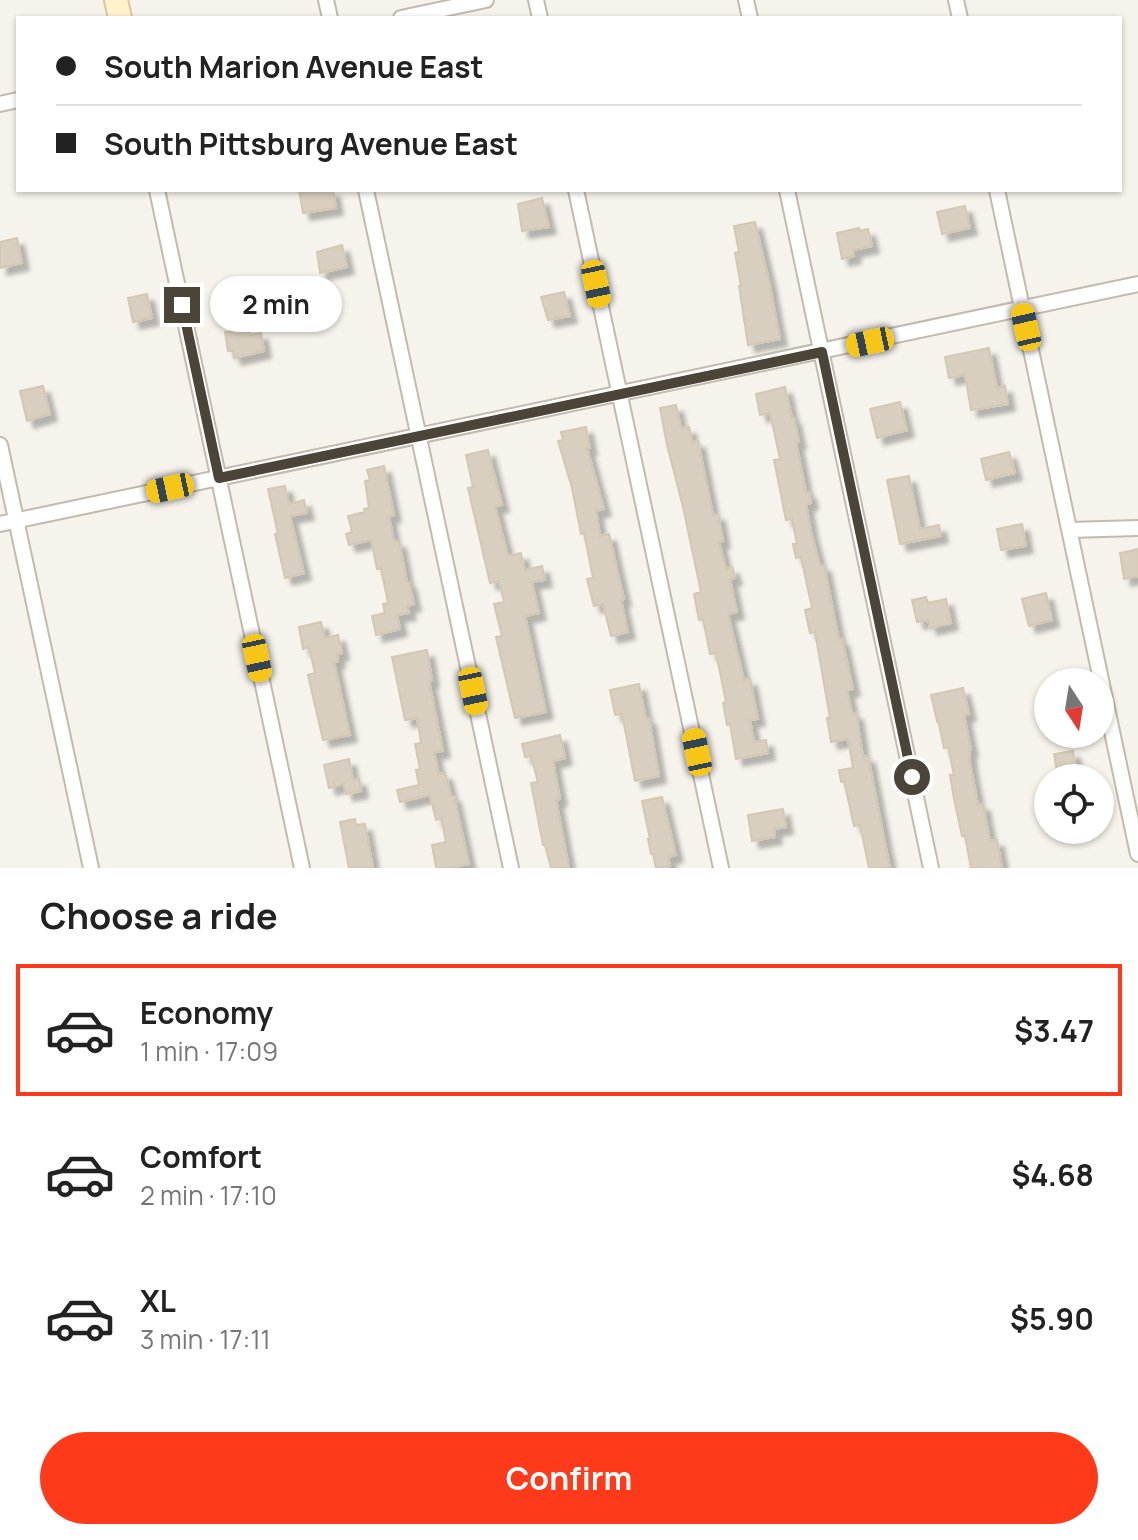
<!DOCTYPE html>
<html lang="en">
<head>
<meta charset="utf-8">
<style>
	:root { --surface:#fff; --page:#f2f2f2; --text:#222; --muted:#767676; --line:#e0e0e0; --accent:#ff3a1a }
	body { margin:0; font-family:Manrope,sans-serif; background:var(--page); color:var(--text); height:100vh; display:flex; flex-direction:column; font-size:30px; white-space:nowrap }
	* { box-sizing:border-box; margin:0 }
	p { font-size:26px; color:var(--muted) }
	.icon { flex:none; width:44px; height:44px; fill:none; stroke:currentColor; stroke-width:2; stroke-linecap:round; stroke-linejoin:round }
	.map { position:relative; height:868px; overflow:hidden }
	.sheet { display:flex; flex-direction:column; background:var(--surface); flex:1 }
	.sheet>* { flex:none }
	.hud { position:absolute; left:16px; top:16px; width:1106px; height:176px; border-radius:0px; box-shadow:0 2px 6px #0004; display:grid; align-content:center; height:176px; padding:0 40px; background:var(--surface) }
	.needle { width:52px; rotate:168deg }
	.buttons { position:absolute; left:1034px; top:668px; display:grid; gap:16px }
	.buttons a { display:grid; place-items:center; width:80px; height:80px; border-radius:50%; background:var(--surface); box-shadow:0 2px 6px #0004; font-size:40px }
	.end { position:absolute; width:36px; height:36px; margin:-18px; border:10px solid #4b4438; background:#fff; box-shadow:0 0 0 4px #fff }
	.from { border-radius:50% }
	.bubble { position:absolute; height:56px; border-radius:28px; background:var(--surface); box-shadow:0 2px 6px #0004; font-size:26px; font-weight:700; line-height:56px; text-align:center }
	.car { position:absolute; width:24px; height:48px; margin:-24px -12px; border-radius:10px; box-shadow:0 0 6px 2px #0007; background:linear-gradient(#f5c518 24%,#345 0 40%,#f5c518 0 76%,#345 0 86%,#f5c518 0) }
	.hud b { display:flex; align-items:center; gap:28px; height:76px; font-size:30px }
	.hud b+b { border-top:2px solid var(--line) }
	.hud i { width:20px; height:20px; background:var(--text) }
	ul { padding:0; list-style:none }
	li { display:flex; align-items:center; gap:24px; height:132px; margin:0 16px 12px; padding:0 24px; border:4px solid transparent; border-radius:0px }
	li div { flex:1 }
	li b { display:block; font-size:30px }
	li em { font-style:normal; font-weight:700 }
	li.active { border-color:var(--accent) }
	li>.icon { width:72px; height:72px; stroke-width:1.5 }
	h2 { padding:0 40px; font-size:36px; line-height:96px }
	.cta { display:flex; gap:16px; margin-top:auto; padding:16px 40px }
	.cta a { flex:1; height:92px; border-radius:48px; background:var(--accent); color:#fff; font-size:32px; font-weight:700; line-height:92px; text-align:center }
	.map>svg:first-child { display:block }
	.building { fill:#d8cfc0; stroke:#d4c7b3; stroke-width:2; filter:url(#shadow) }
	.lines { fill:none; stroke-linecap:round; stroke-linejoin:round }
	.street-casing { stroke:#c2bbad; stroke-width:18 }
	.secondary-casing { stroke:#d7c79a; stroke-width:26 }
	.street { stroke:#fff; stroke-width:14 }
	.secondary { stroke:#fff2cd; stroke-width:22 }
	.route { stroke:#4b4438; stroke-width:10 }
</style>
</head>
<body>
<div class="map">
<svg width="1138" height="868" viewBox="0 0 1138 868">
	<defs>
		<filter id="shadow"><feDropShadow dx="7" dy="7" stdDeviation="2" flood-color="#0004"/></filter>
	</defs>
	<rect width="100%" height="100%" fill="#f6f3ec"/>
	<path class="building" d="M306,190h27l3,18 -33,5 -4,-22z
		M542,198l7,29 -27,4 -4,-27z
		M965,206l5,22 -28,6 -5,-22z
		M755,222l14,59 11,58 -32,6 -9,-59h2l-6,-33 4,-1 -5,-26z
		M859,228l1,3 8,-2 4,17 -19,4 1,6 -12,3 -5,-26z
		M17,238l5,25 -22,5v-26z
		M342,245l5,22 -27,6 -3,-21z
		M564,292l6,24 -22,4 -7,-23z
		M147,294l5,24 -19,4 -5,-24z
		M249,328l1,7 11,-2 3,18 -30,7 -1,-7h-5l-3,-19z
		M989,348l8,40 8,-2 3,18 -37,6 -6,-35 -16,3 -4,-21z
		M43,386l7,28 -23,7 -7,-30z
		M785,387l7,31h2l5,24h-3l10,50h3l2,11 -5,1 5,28 9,34 4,-1 15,75 3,-1 11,50 -6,1 5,24 4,-1 7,44 5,-1 22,112h-21l-9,-43 -6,1 -10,-45 -3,1 -2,-12 14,-2 -5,-29 -17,3 -4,-24h3l-15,-86 -5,1 -5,-23 7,-2 -11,-51 -5,1 -3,-14h4l-5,-25 -6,1 -12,-60 6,-1 -10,-46 -10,2 -4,-21z
		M900,402l7,28 -30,8 -7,-29z
		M676,405l5,23 8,-1 3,15 6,-1 15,74 5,-1 5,27 -4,1 7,27 6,-2 3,11 -5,1 7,33 -9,2 16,66 6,-1 8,40 -8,1 4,22 12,-2 2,13 -32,6 -6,-35 -3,1 -4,-22 3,-1 -10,-49 -6,1 -7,-35 -4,1 -5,-26 7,-2 -18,-85 -16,-62 -7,-37z
		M586,427l4,21h-3l17,61 -8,2 4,25 9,-2 15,65 -3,1 7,32 -17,4 -8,-32 -9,2 -7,-27 6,-1 -9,-45 -3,1 -9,-46 -14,-47 5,-1 -2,-8z
		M488,450l14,55 -7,1 13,50 13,-3 4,17 17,-4 3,14 -13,2 7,31 -14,3 21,96 -31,6 -19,-81 6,-1 -8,-32 10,-2 -5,-21 -9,2 -22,-95 5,-1 -7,-32z
		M1009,452l6,21 -29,7 -5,-21z
		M384,466l10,49 -5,1 5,26 5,-1 8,41h2l5,22 -7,2 2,7 -12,2 3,14 -24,6 -4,-19 13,-3 -2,-9 5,-1 -7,-35 -4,1 -6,-29 -22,5 -3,-11 6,-2 -4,-16 17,-4 -1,-3 5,-1 -4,-27 5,-1 -3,-10z
		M909,476l11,53 19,-4 2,11 -41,8 -13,-64z
		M285,486l4,18 15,-4 3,13 -17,3 14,57 -19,5 -10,-44h3l-10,-45z
		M1022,524l4,22 -25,4 -4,-21z
		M1138,549v27l-14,3 -4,-26z
		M1046,593l6,27 -23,6 -7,-27z
		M926,597l2,6 18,-4 5,24 -21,5 -2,-8 -11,2 -5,-22z
		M321,622l4,16 13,-3 4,18 -5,1 1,7 -4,1 16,73 -27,5 -15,-65 7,-2 -6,-26 -6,2 -4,-22z
		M427,650l5,30 -3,1 14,70 -9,1 5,22 6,-1 6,23h3l15,68 -21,4h-12l-4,-23 14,-3 -5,-24 -5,2 -6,-25 -30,7 -3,-12 22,-5 -3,-15 4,-1 -5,-25 6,-1 -4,-25 -12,2 -13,-63z
		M639,684l7,35 3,-1 10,58 -24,5 -13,-67 -7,1 -5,-25z
		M963,688l6,26 -5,1 7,35h-2l1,13 8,42 5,-1 7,37 7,-1 5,28h-31l-6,-32h-3l-8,-37 -4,-24h4l-6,-28 -4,1 -6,-28 -1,1 -6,-26z
		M560,735l5,23 -12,3 7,38 -4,1 13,68h-18l-6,-23h-2l-12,-62 7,-1 -7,-26 -6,1 -3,-13z
		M1073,751l5,27h-20l-4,-24z
		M349,759l4,21 6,-1 2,12 -15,3 -2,-10 -15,4 -5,-23z
		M662,797l14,58 -8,2 2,9 -14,2 -3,-14h-2l-3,-15h2l-8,-38z
		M783,809l3,18 -12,2 1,8 -23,4 -4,-26z
		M355,819l1,6 9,-1 8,44h-24l-9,-46z"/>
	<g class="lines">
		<defs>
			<path id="street" d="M326,0l4,18
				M536,0l4,18
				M746,0l4,18
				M956,0l4,18
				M401,18l85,-18
				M0,104l18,-4
				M157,190l145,678
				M366,190l145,678
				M576,190l145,678
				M787,190l144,678
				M997,190l141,664
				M0,445l91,423
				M0,524l1138,-240
				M1069,530l69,-2"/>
			<path id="secondary" d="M116,0l4,18"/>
		</defs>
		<use href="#street" class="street-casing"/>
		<use href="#secondary" class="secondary-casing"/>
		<use href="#street" class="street"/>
		<use href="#secondary" class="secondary"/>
	</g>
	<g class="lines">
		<path class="route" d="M182,305l37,173 603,-126 90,425"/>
	</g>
</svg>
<div class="buttons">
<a><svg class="needle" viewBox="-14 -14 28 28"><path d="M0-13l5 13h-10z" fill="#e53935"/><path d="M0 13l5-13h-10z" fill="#767676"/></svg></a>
<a><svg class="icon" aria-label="locate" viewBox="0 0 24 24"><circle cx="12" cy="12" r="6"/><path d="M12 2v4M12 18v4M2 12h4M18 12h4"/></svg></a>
</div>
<i class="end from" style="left:912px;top:777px"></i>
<i class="end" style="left:182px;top:305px"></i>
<div class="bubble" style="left:210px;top:276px;width:132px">2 min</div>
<i class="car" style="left:596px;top:284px;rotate:168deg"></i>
<i class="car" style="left:1026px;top:327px;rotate:347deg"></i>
<i class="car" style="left:870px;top:342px;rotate:258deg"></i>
<i class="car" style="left:170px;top:488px;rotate:258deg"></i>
<i class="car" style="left:257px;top:658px;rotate:168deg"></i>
<i class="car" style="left:473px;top:691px;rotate:168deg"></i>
<i class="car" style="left:697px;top:752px;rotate:348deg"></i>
<div class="hud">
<b><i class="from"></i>South Marion Avenue East</b>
<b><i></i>South Pittsburg Avenue East</b>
</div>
</div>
<section class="sheet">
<h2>Choose a ride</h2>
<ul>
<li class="active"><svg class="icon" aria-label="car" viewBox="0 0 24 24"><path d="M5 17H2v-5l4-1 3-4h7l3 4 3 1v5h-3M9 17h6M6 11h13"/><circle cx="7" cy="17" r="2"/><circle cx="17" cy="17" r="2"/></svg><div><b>Economy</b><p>1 min · 17:09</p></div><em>$3.47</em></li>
<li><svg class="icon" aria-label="car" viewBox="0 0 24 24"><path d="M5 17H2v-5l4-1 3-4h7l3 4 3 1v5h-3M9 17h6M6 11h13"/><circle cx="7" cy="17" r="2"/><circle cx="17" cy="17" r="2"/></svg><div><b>Comfort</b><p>2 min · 17:10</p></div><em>$4.68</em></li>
<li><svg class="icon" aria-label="car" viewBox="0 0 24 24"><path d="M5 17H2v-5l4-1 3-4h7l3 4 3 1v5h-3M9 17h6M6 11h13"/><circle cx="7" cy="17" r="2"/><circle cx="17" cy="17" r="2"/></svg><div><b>XL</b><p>3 min · 17:11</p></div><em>$5.90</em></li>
</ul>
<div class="cta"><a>Confirm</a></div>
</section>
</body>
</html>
